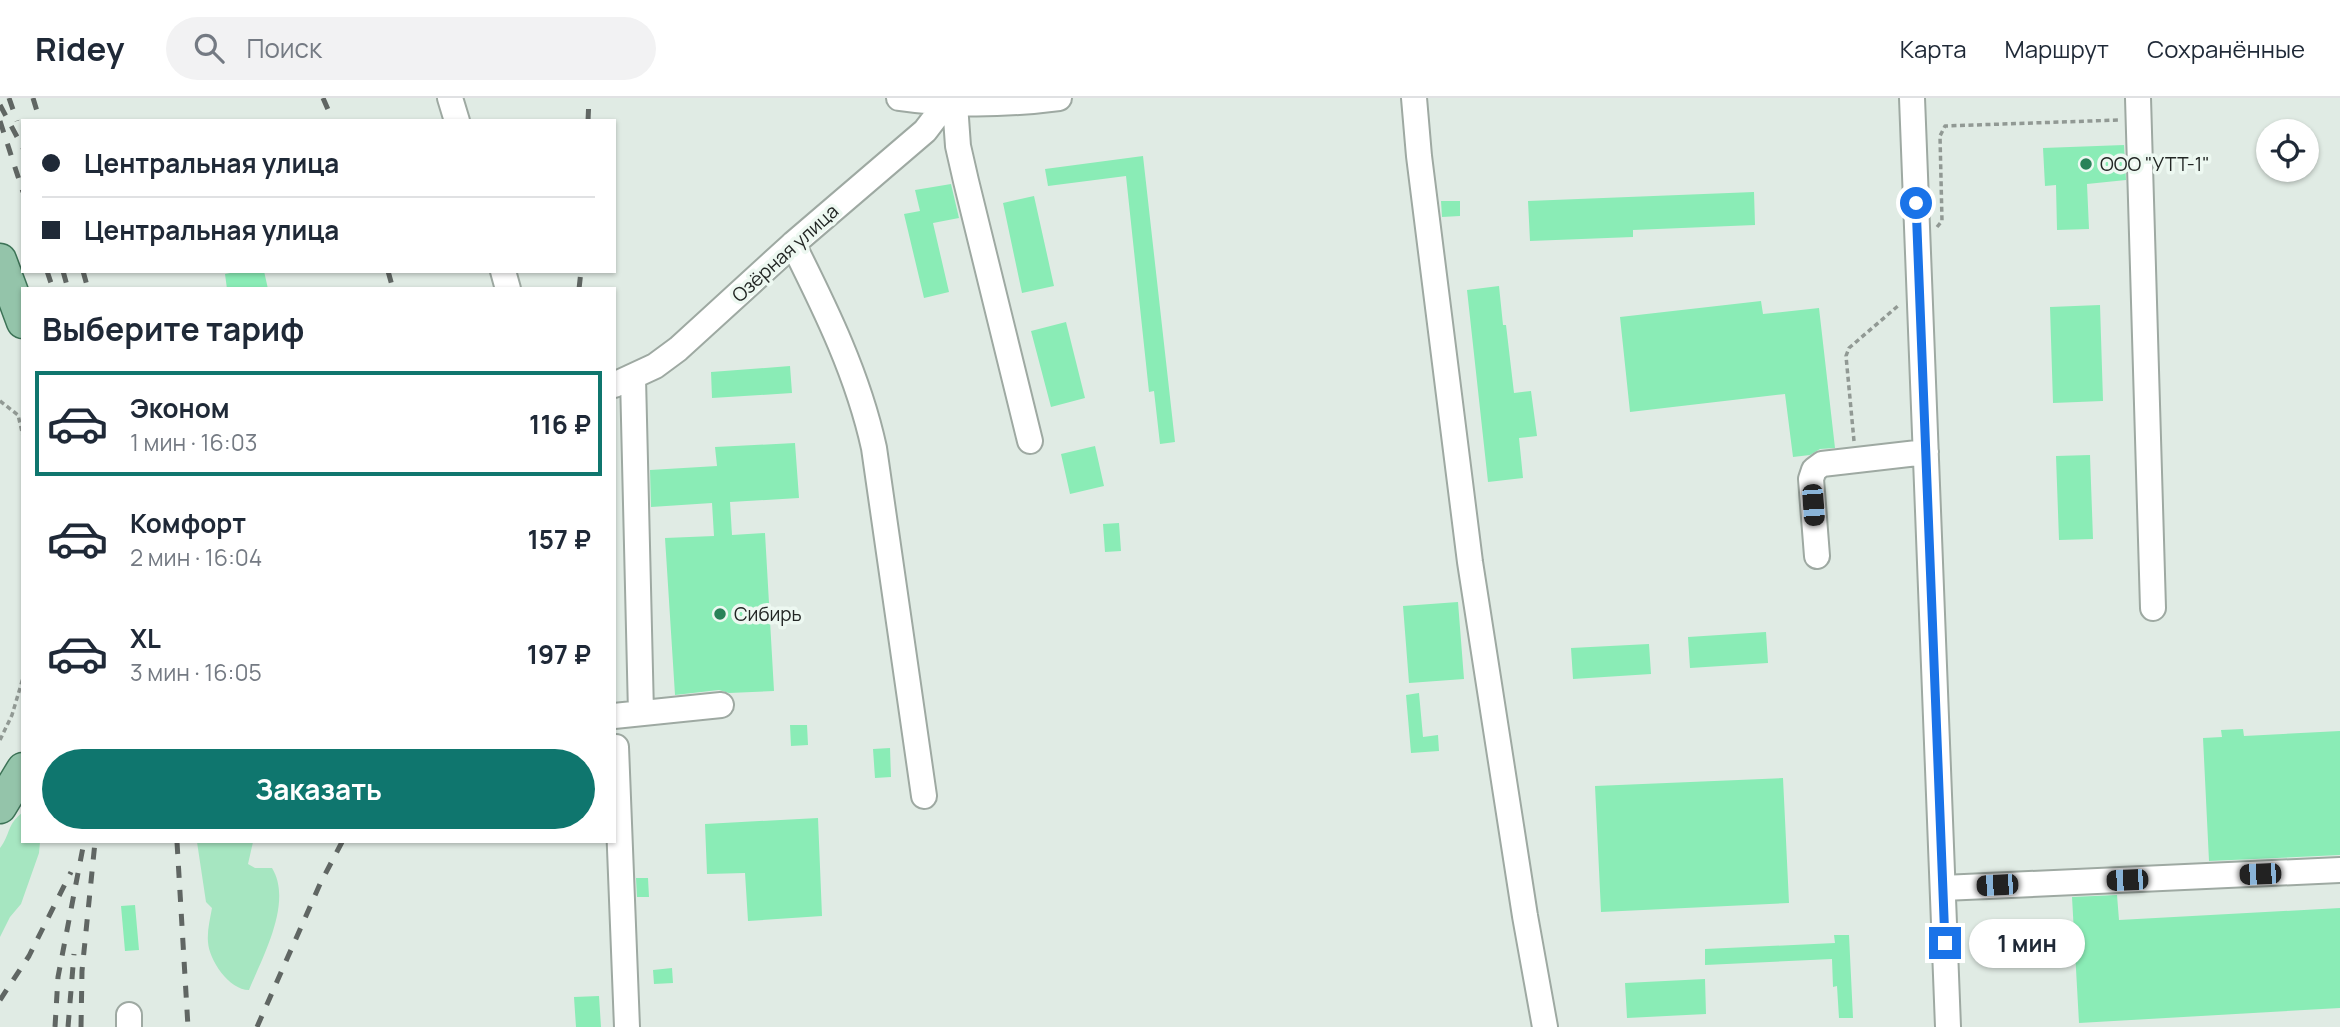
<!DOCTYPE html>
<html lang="ru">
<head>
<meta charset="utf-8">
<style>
	:root { --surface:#fff; --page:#f2f2f3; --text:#1f2937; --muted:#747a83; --line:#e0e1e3; --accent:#0f766e }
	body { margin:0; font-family:Manrope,sans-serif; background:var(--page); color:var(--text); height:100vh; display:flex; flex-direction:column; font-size:26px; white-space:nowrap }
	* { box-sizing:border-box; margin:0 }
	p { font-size:23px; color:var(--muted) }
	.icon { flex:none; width:38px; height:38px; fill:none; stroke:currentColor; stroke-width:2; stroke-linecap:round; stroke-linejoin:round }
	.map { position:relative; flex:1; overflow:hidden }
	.side { position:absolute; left:21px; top:189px; width:595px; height:556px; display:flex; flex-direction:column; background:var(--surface); border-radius:0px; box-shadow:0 2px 5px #0004 }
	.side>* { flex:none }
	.banner { position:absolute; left:21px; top:21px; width:595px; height:154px; border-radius:0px; box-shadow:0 2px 5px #0004; display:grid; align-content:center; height:154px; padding:0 21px; background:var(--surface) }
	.buttons { position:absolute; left:2256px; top:21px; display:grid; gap:14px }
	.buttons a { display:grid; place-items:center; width:63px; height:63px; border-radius:50%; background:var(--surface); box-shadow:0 2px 5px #0004; font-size:35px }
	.end { position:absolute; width:32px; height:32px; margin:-16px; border:9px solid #1a73e8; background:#fff; box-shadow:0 0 0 4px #fff }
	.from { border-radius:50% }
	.bubble { position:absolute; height:49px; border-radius:24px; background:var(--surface); box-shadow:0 2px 5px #0004; font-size:23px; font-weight:700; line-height:49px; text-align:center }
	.car { position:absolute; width:21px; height:42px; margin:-21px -10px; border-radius:9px; box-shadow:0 0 5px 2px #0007; background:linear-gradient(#222 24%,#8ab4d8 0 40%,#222 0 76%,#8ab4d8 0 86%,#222 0) }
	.banner b { display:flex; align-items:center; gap:24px; height:66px; font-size:26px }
	.banner b+b { border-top:2px solid var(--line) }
	.banner i { width:18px; height:18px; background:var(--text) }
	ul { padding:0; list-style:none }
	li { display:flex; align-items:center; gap:21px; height:105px; margin:0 14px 10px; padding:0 7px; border:4px solid transparent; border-radius:0px }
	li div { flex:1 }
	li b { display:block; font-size:26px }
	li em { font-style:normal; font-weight:700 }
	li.active { border-color:var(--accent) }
	li>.icon { width:63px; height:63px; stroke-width:1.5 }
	h2 { padding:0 21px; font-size:32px; line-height:84px }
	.cta { display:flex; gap:14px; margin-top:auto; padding:14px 21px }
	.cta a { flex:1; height:80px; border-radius:42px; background:var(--accent); color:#fff; font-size:28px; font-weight:700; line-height:80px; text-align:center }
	header { display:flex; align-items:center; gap:42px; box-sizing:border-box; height:98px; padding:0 35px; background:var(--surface); border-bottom:2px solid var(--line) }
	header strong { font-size:33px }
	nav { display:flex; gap:38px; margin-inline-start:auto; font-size:24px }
	.search { width:490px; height:63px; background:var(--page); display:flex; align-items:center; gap:18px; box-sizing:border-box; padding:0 24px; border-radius:38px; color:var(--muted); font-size:26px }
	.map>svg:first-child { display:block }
	.green { fill:#a6e6c1 }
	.building { fill:#8aecb6 }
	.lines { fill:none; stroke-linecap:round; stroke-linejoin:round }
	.minor-casing { stroke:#9ea9a2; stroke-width:28 }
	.major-casing { stroke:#3d7357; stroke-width:35 }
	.path { stroke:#919994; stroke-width:3.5; stroke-dasharray:5 3.5; stroke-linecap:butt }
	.minor { stroke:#fff; stroke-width:24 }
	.major { stroke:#94c4aa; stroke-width:32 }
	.rail { stroke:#606663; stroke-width:5; stroke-dasharray:12 12; stroke-linecap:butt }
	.route { stroke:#1a73e8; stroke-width:9 }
	.poi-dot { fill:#298258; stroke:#edf8f1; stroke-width:2.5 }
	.labels { text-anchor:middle; stroke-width:7; stroke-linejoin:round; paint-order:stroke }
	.poi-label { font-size:19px; fill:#222624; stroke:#edf8f1; text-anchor:start }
	.street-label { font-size:19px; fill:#222624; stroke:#edf8f1 }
</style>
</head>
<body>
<header>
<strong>Ridey</strong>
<div class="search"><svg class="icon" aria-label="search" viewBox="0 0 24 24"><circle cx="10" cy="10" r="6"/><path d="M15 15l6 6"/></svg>Поиск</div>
<nav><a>Карта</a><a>Маршрут</a><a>Сохранённые</a></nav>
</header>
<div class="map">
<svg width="2340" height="929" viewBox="0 0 2340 929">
	<rect width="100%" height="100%" fill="#e0ebe4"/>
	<path class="green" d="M23,714v30h17l-1,11 -18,51 -11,13 -10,20v-89c11,-14 6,-23 23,-36z
		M197,744h56l-5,22 7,4h17c21,34 -9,88 -23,122 -20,0 -40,-30 -41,-48 -1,-11 2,-23 4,-34l-6,-6z"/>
	<path class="building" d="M2124,47l2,35 -39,4 2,45 -32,1 -1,-45 -11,1 -2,-38z
		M1143,58l32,286 -15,2 -6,-53 -5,1 -23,-216 -78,10 -3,-17z
		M951,86l8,34 -26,5 16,69 -25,6 -20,-84 16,-3 -5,-21z
		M1754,94l1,33 -122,5v7l-103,4 -2,-40z
		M1034,98l20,90 -32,7 -19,-90z
		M1441,103h19v15l-18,1z
		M240,173h24l4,18h-41l-2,-15z
		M1499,188l4,39h3l8,68 17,-2 6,45 -18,2 4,40 -35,4 -21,-192z
		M1761,203l2,13 56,-6 16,140 -15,1 -10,6 -17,2 -8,-63 -155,18 -10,-95z
		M2100,207l3,96 -50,2 -3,-96z
		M1066,224l19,76 -34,9 -20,-76z
		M790,268l2,27 -80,5 -1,-26z
		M795,345l4,55 -69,4 2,33 33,-2 9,158 -45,2 -10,-3 -44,5 -10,-157 49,-2 -2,-33 -61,4 -1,-37 67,-4 -2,-19z
		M1095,348l9,40 -34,8 -9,-40z
		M2090,357l3,84 -34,1 -3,-84z
		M1119,425l2,28 -16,1 -2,-28z
		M1458,504l6,77 -55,4 -6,-77z
		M1766,534l2,31 -78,5 -2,-31z
		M1649,546l2,30 -78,5 -2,-31z
		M1419,595l4,44 15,-2 1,16 -28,2 -5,-58z
		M790,627h17l1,20 -17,1z
		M2243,631l1,7 96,-5v124l-131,6 -6,-123 19,-1 -1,-7z
		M890,650l1,29 -16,1 -2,-29z
		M1783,680l6,125 -188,9 -6,-126z
		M818,720l4,98 -74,5 -3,-48 -38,1 -2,-50z
		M636,780h12l1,19h-12z
		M2117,797l2,25 221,-12v100l-261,15 -7,-126z
		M135,807l4,45 -14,1 -4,-45z
		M1834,837h15l4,83h-14l-2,-32 -4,1 -1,-28 -127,6v-16l130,-6z
		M672,870l1,15 -19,1 -1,-14z
		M1705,881l1,35 -79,4 -2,-35z
		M599,898l2,31h-25l-2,-30z"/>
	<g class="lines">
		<defs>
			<path id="minor" d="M450,0l7,23
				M899,0c54,8 106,7 160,0
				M1414,0l5,58 51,406 55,354 20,111
				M1912,0l36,929
				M2138,0l15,510
				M955,6l3,42 8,35 64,260
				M793,146c33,66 65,131 81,204l50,348
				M503,173l5,18
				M633,280l8,335
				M614,287l41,-19 23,-17 115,-105 132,-113 13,-17 2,-10
				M1817,458l-6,-77 3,-9 8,-6 104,-12
				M614,618l107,-11
				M616,649l11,280
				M1943,790l397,-18
				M129,917v12"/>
			<path id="major" d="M0,162l23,62
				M0,709l23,-38"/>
		</defs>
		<use href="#minor" class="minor-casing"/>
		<use href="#major" class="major-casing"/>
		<path class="path" d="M1937,129l5,-6 -2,-85 5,-10 174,-6
			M0,303l18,14 5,21
			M1854,343l-8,-85 3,-8 50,-43
			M0,642l12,-25 11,-37"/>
		<use href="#minor" class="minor"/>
		<use href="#major" class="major"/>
		<path class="rail" d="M9,0l8,23
			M33,0l7,23
			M323,0l10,23
			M0,7l23,43
			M0,23l23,71
			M588,23l1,-23
			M47,173l6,18
			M63,173l5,18
			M83,173l5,18
			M388,173l5,18
			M579,191l2,-18
			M177,744l11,185
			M0,902l29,-44 42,-84
			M55,929l3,-50 26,-135
			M68,929l6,-73
			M81,929l1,-56 13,-129
			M257,929l63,-143 22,-42"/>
	</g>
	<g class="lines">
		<path class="route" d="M1916,105l29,740"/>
	</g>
	<g class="poi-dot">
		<circle cx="2086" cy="66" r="7"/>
		<circle cx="720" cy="516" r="7"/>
	</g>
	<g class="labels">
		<g class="poi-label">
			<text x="2100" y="73">ООО "УТТ-1"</text>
			<text x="734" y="523">Сибирь</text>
		</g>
		<g class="street-label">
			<text transform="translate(785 155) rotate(-42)" y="7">Озёрная улица</text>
		</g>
	</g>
</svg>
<div class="buttons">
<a><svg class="icon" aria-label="locate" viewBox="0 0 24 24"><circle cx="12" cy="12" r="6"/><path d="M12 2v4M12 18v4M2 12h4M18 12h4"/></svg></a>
</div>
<i class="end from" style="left:1916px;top:105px"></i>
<i class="end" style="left:1945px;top:845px"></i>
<div class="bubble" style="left:1969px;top:821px;width:116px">1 мин</div>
<i class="car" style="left:1813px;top:407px;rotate:176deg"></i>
<i class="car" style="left:2260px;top:776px;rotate:268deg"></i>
<i class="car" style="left:2127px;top:782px;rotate:268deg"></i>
<i class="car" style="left:1997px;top:787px;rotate:267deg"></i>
<div class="banner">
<b><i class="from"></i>Центральная улица</b>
<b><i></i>Центральная улица</b>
</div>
<section class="side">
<h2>Выберите тариф</h2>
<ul>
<li class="active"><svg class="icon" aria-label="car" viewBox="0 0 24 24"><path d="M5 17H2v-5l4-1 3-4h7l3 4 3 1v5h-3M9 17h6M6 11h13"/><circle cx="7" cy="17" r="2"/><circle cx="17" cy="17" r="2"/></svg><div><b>Эконом</b><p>1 мин · 16:03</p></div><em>116 ₽</em></li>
<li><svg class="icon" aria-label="car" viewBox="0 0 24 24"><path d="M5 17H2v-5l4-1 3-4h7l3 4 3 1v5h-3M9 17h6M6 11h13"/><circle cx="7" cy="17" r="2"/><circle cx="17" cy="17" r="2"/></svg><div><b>Комфорт</b><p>2 мин · 16:04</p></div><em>157 ₽</em></li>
<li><svg class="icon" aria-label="car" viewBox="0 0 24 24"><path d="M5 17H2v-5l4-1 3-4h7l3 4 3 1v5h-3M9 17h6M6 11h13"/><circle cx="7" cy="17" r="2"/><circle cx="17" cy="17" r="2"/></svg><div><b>XL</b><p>3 мин · 16:05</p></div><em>197 ₽</em></li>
</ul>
<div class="cta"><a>Заказать</a></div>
</section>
</div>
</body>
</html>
